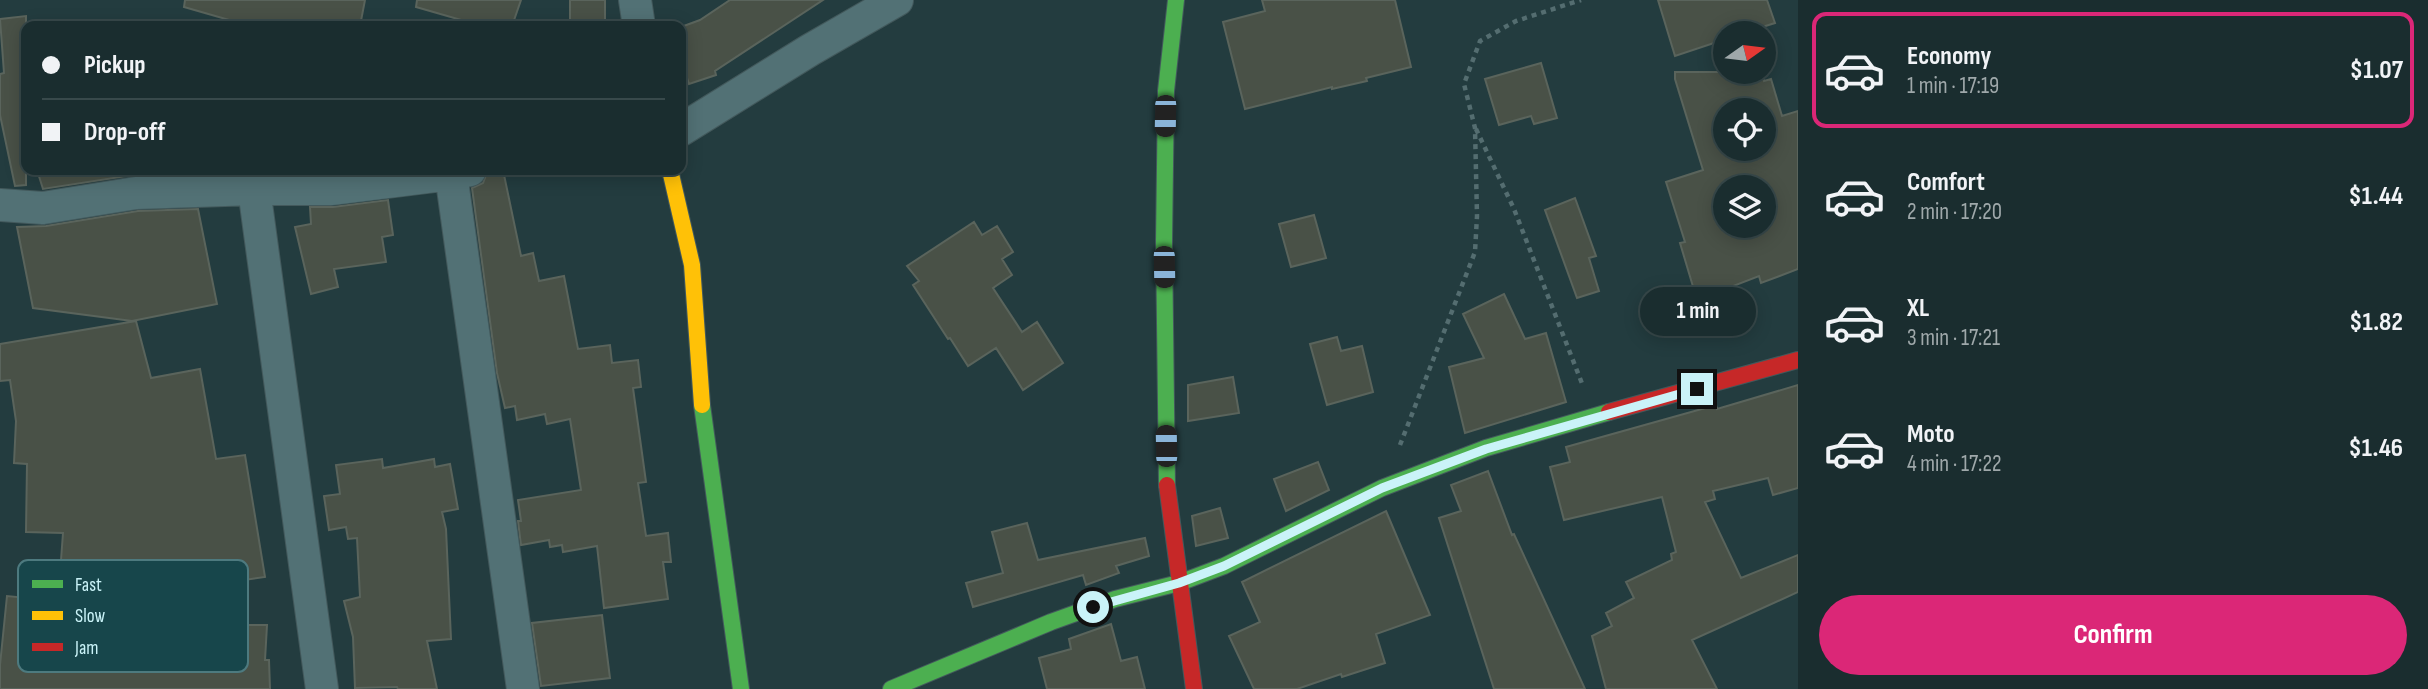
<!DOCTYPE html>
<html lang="en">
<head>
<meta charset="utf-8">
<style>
	:root { --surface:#1a2d2f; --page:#27393b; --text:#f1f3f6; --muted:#9fa8aa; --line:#38494b; --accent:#db2777 }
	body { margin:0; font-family:"Sofia Sans Condensed",sans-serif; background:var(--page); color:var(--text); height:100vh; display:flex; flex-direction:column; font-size:26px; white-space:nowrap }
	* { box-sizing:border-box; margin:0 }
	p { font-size:23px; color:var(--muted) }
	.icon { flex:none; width:38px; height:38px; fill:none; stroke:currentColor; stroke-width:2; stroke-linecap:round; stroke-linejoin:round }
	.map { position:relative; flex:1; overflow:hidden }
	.details { display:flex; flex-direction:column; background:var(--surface); width:630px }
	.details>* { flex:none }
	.banner { position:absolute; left:21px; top:21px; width:665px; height:154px; border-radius:14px; box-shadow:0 4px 18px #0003,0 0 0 2px var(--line); display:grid; align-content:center; height:154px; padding:0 21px; background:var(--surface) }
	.needle { width:46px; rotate:76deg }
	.tools { position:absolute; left:1713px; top:21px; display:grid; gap:14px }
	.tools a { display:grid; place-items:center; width:63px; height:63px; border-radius:50%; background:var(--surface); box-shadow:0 4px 18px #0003,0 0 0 2px var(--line); font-size:35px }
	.end { position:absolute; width:32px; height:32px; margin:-16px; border:9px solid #caf3f8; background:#111; box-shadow:0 0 0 4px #111 }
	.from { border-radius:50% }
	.bubble { position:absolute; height:49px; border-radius:24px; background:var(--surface); box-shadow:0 4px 18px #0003,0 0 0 2px var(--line); font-size:23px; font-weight:700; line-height:49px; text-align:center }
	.car { position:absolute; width:21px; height:42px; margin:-21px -10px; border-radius:9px; box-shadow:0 0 5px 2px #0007; background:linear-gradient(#222 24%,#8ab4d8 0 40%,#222 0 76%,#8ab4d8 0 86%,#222 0) }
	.banner b { display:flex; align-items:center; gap:24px; height:66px; font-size:26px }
	.banner b+b { border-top:2px solid var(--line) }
	.banner i { width:18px; height:18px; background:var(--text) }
	ul { padding:12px 0 0; list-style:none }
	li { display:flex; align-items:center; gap:21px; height:116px; margin:0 14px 10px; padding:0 7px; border:4px solid transparent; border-radius:14px }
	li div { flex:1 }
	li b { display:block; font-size:26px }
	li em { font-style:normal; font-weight:700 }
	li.active { border-color:var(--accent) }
	li>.icon { width:63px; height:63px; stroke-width:1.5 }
	.button { display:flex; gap:14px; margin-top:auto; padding:14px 21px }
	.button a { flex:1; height:80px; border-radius:42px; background:var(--accent); color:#fff; font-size:28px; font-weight:700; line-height:80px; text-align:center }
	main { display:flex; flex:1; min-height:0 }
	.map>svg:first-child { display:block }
	.building { fill:#495147; stroke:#5a645c; stroke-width:2; fill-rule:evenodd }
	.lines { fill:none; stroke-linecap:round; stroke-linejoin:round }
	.street-casing { stroke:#43595c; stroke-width:34 }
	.fast-casing { stroke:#43595c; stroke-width:18 }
	.slow-casing { stroke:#43595c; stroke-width:18 }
	.jam-casing { stroke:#43595c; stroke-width:18 }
	.path { stroke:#546d70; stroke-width:4.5; stroke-dasharray:5 5; stroke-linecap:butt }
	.street { stroke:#527175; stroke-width:32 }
	.fast { stroke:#4caf50; stroke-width:16 }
	.slow { stroke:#ffc107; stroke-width:16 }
	.jam { stroke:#c62828; stroke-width:16 }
	.route { stroke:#caf3f8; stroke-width:9 }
	.key { fill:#17464b; stroke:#4d7a7f; stroke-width:2 }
	.key-label { font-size:19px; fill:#caf3f8 }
</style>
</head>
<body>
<main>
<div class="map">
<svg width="1798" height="689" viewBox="0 0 1798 689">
	<rect width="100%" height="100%" fill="#233c3f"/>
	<path class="building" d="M185,0h180l-5,26h-110l-66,-19z
		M417,0h104l-9,26h-30l-66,-19z
		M570,0h35v26h-35z
		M730,0h93l-108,71 1,4 -27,9 -8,-25v-32l19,-7z
		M1262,0h133l16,67 -45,11 1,3 -35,8v-2l-87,22 -22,-87 42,-11z
		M1658,0h109l8,23 -32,10h-17v6l-51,17z
		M26,16v169l-11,1 -15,-71v-41l4,-1 -4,-54z
		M1541,63l16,55 -23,6 -3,-8 -32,9 -14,-46z
		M1675,72h86l3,9 7,-2 11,37 16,-5v158l-37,14 -2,-7 -62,24 -17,-57 5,-1 -19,-60 37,-12 -28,-91zM1726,110h38v39h-38zM1726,187h38v39h-38z
		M37,170h151v3l-55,2 -90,14z
		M488,170h15l18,86 12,-3 6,28 25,-5 14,73 32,-4 2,18 26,-3 3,27 -8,1 13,94 -8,1 8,53 22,-3 3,29h-8l5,37 -64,9 -7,-62 -34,6 -1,-7 -12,2 -1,-7 -28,5 -3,-24h3l-3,-21 63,-10 -11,-71 -23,5 -2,-10 -28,6 -2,-14 -10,2 -8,-35 -25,-185 11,-5z
		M1575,198l21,58 -7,2 10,33 -22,7 -32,-88z
		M388,200l5,35 -11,2 4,25 -52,7 4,18 -27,7 -16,-67 16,-3 -1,-17h23z
		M198,209l19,95 -85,17 -99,-13 -16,-81 29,-1 92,-15z
		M1314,215l12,43 -35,9 -12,-43z
		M974,222l8,13 15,-9 16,26 -11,7 10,16 -19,13 29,44 15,-10 26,41 -40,27 -27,-42 -28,18 -18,-28 -2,1 -35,-54 6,-4 -12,-15z
		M1504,294l21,45 21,-6 20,69 -101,31 -16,-66 35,-9 -21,-44z
		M136,321l15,57 49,-9 16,90 29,-4 20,122 -21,3 1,45h22l-2,35h4l1,29h-270v-24l7,-69 51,5 5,-68 -37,-1 1,-68 -13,-1 2,-42 -6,-41 -10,1v-37z
		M1337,337l4,14 21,-5 11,46 -46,13 -17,-61z
		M1233,377l6,36 -51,8v-36z
		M1798,385v103l-25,7 -5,-17 -55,13 2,8 -10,3 36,76 57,-23v37l-106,48 25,49h-111l-14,-53 20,-10 -6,-13 28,-15 -8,-16 46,-22 -1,-6 5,-2 -14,-55 -98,23 -14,-53 20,-5 -4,-15 150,-42 1,4z
		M382,459l1,9 51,-9 1,8 15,-3 8,45 -16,3 4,17 5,110 -24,2 10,48h-39l-1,-2 -42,1 -2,-51 -9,-36 16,-4 -3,-59 -9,1 -2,-12 -17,3 -5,-34 16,-2 -4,-29z
		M1318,462l11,28 -43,21 -12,-32z
		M1488,471l24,64 2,-1 71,155h-91l-55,-171 22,-7 -10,-26z
		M1220,508l8,30 -32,8 -4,-30z
		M1386,511l44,104 -54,19 9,29 -43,14 -1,-3 -44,15h-43l-25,-53 31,-14 -18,-40z
		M1027,523l11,37 107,-22 4,18 -33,10 3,7 -33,12 -3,-10 -110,32 -7,-24 37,-10 -11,-41z
		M602,615l8,63 -69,8 -9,-63z
		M1111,624l10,37 16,-4 8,32h-98l-8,-31 32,-9 -2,-10z"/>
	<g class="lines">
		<defs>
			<path id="street" d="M635,0l4,26
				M681,130l129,-80 87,-50
				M451,174l72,515
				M254,189l68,500
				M0,205l43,3 93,-15 118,-4h77l120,-15 19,-4"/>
			<path id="fast" d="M702,405l39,284
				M1167,485l-3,-243 2,-151 10,-91
				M891,689l160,-67 64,-23 64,-16 45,-17 158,-78 104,-40 123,-36"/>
			<path id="slow" d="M670,170l22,95 10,140"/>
			<path id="jam" d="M1609,412l189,-52
				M1167,485l27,204"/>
		</defs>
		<use href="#street" class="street-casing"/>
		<use href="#fast" class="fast-casing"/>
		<use href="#slow" class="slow-casing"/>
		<use href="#jam" class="jam-casing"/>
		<path class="path" d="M1476,129l38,80 69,177
			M1400,445l75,-193 2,-36 -2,-88 -11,-44 16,-43 36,-20 65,-21"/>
		<use href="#street" class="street"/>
		<use href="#fast" class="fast"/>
		<use href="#slow" class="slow"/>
		<use href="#jam" class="jam"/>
	</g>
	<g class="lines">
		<path class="route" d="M1093,607l86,-24 45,-17 158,-78 104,-39 211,-60"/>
	</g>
	<rect x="18" y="560" width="230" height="112" rx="10" class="key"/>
	<rect x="32" y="580" width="31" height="8" fill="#4caf50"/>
	<rect x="32" y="611" width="31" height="9" fill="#ffc107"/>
	<rect x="32" y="643" width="31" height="8" fill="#c62828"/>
	<g class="key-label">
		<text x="75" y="591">Fast</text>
		<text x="75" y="622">Slow</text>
		<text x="75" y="654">Jam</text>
	</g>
</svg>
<div class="tools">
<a><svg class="needle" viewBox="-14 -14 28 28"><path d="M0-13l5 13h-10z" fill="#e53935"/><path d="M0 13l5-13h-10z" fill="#9fa8aa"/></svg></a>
<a><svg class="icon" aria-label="locate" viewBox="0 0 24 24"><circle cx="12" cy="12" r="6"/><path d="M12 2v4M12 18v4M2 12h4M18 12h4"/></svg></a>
<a><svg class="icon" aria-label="layers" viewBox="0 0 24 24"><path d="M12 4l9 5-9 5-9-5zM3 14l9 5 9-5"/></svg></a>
</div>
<i class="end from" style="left:1093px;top:607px"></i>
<i class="end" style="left:1697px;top:389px"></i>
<div class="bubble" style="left:1640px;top:287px;width:116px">1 min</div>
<i class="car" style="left:1165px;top:116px;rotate:181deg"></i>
<i class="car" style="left:1164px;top:267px;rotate:179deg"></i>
<i class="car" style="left:1166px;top:446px;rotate:359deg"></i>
<div class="banner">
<b><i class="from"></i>Pickup</b>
<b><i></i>Drop-off</b>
</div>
</div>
<section class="details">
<ul>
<li class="active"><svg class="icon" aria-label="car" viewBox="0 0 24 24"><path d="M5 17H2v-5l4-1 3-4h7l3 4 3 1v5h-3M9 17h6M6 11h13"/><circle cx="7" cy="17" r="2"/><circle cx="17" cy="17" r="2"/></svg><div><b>Economy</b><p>1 min · 17:19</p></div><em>$1.07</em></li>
<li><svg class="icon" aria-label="car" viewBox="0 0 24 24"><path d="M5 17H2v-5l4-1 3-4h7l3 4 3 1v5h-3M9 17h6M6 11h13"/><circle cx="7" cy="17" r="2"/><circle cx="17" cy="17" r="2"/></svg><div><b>Comfort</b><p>2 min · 17:20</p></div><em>$1.44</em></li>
<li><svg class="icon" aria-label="car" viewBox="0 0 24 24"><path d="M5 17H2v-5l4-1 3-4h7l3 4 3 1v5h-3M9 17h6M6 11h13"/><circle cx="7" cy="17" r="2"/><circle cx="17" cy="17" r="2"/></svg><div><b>XL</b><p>3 min · 17:21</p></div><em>$1.82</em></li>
<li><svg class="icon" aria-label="car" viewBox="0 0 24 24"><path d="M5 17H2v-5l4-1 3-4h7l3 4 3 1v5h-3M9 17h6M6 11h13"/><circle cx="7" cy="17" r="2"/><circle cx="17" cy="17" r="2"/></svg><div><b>Moto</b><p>4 min · 17:22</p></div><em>$1.46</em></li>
</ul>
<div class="button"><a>Confirm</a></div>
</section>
</main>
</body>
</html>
